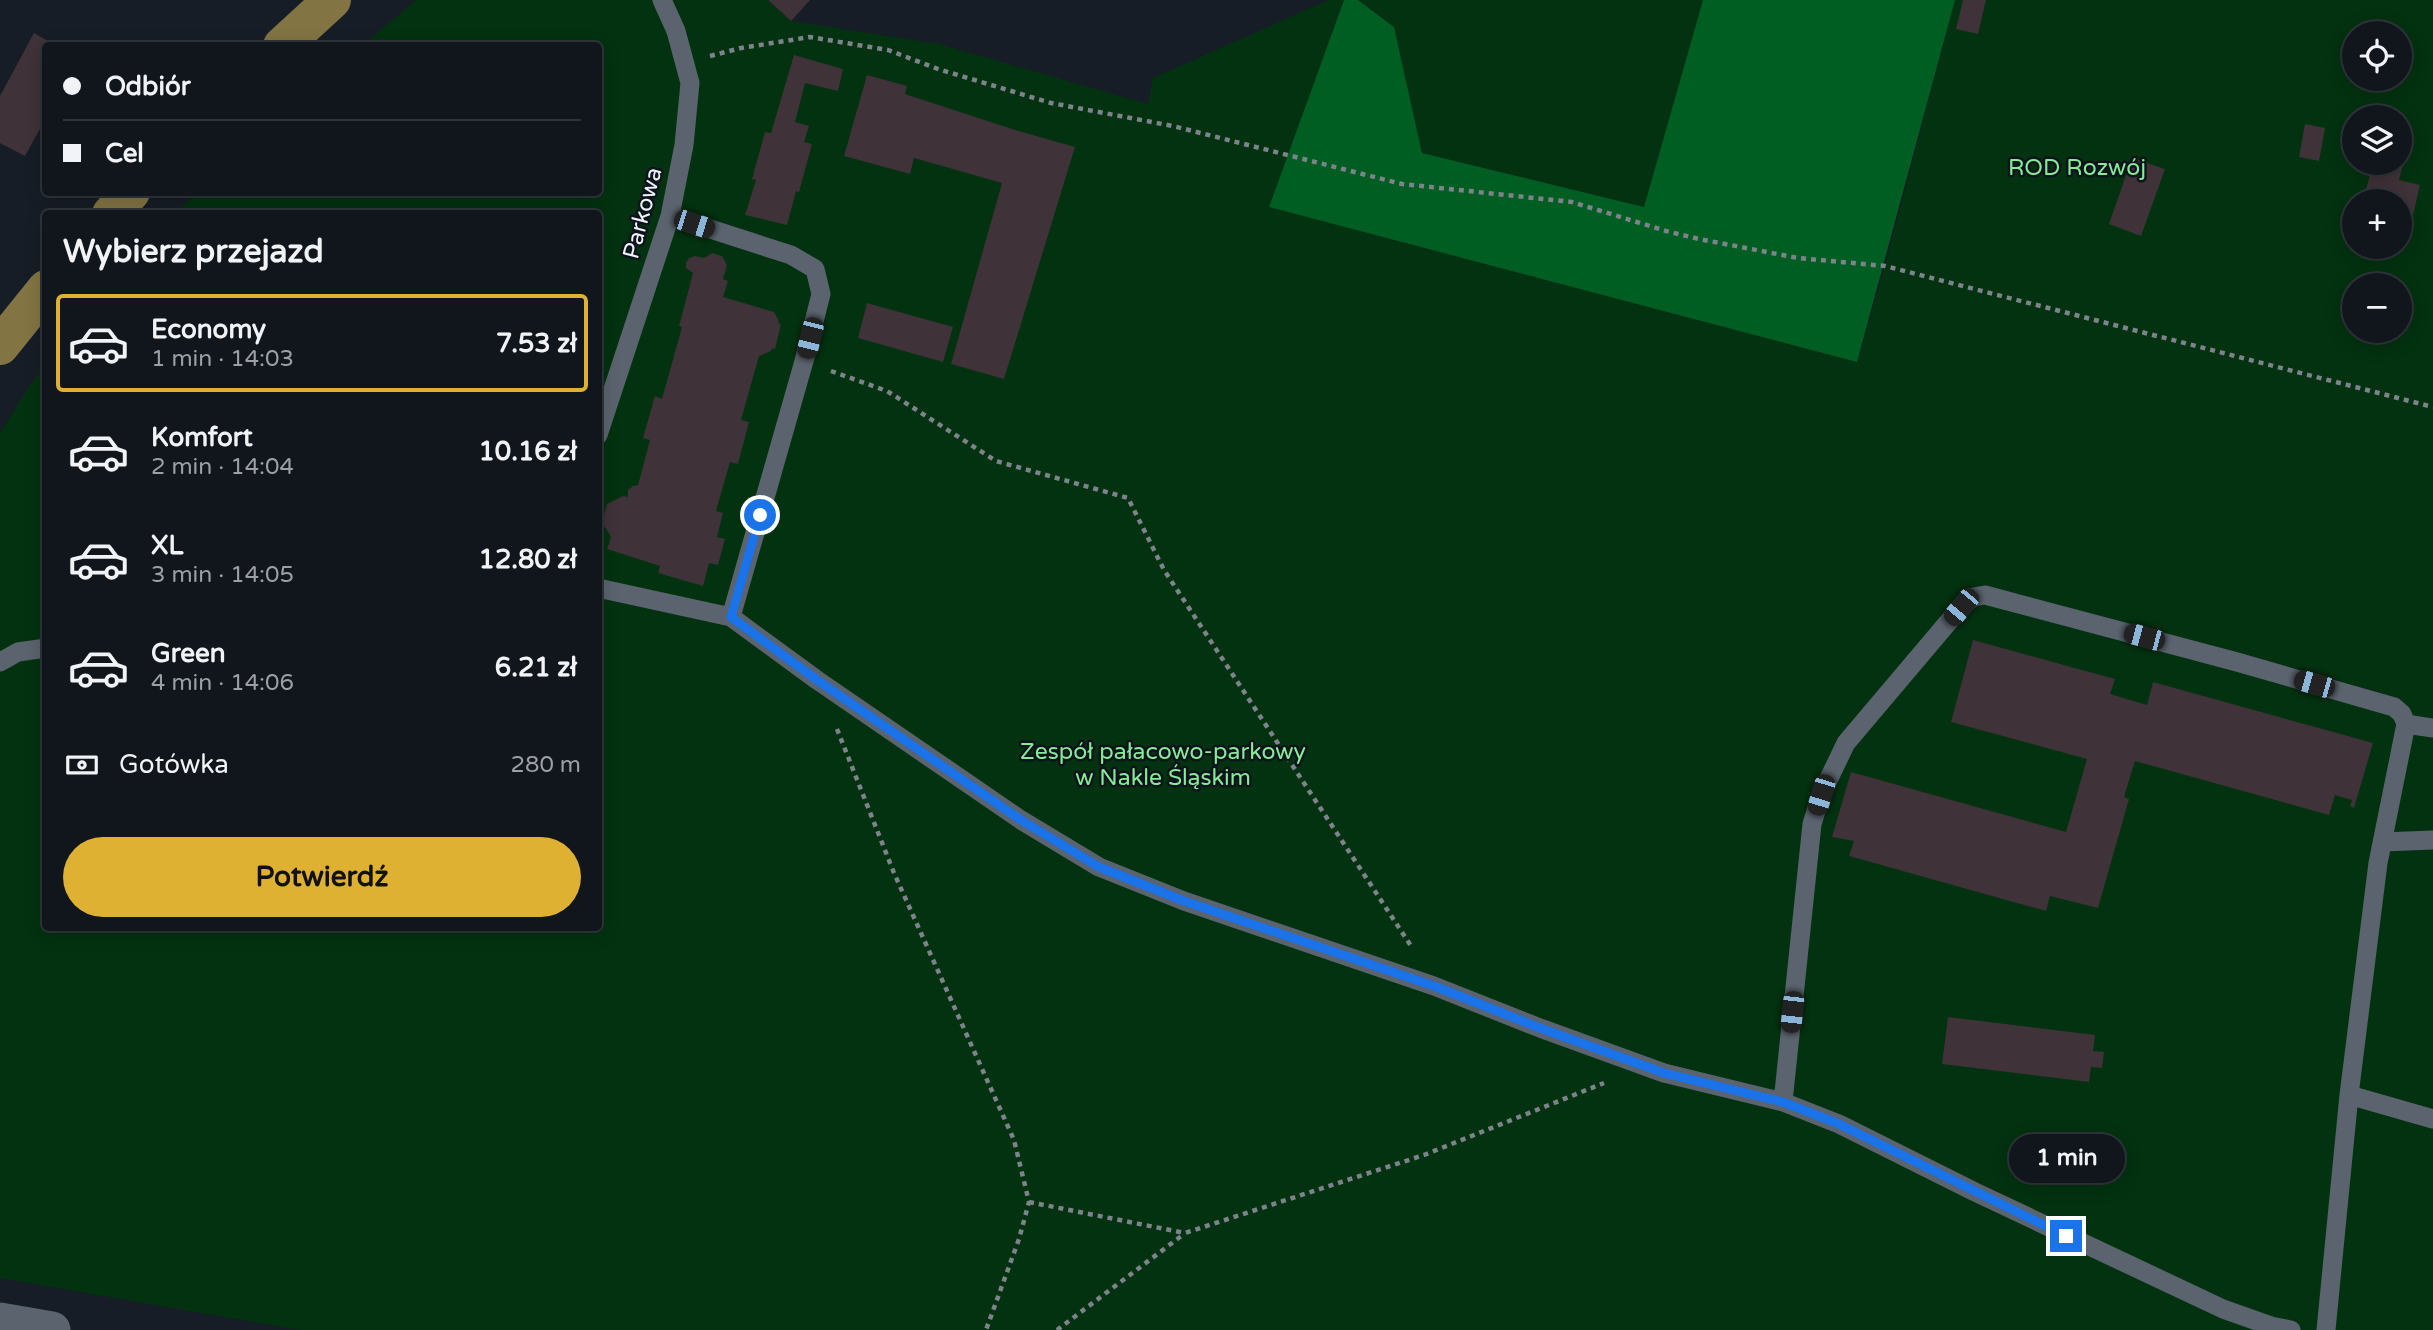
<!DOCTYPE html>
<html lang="pl">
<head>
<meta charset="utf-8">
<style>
	:root { --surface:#11161c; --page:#1e2329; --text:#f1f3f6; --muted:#9c9fa3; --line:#30353b; --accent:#deb133 }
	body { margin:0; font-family:"Varela Round",sans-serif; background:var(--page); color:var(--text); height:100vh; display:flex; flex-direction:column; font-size:26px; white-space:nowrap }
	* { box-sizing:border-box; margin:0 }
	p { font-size:23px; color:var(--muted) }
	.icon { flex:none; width:38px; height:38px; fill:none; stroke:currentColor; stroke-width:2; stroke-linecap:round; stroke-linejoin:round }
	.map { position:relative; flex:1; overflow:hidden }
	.details { position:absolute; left:42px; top:210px; width:560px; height:721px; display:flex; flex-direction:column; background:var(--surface); border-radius:7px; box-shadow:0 4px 18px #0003,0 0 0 2px var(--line) }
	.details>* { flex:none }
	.guide { position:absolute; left:42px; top:42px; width:560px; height:154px; border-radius:7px; box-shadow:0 4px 18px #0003,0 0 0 2px var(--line); display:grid; align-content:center; height:154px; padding:0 21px; background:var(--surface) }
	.tools { position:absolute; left:2342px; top:21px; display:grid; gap:14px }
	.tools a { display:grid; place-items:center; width:70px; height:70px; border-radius:50%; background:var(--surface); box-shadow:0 4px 18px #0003,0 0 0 2px var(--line); font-size:35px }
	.end { position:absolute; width:32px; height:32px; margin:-16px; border:9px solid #1a73e8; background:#fff; box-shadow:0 0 0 4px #fff }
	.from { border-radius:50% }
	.bubble { position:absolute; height:49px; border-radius:24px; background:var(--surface); box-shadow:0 4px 18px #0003,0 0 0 2px var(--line); font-size:23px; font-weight:800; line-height:49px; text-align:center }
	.car { position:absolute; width:21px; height:42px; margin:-21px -10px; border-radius:9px; box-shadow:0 0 5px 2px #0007; background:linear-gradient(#222 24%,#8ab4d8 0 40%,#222 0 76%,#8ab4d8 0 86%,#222 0) }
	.guide b { display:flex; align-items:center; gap:24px; height:66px; font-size:26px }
	.guide b+b { border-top:2px solid var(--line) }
	.guide i { width:18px; height:18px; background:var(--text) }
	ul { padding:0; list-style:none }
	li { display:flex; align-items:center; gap:21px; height:98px; margin:0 14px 10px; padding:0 7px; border:4px solid transparent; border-radius:7px }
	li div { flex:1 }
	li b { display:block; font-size:26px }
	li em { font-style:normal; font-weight:800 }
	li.on { border-color:var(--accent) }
	li>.icon { width:63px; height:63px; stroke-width:1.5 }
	h2 { padding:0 21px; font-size:32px; line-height:84px }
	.pay { display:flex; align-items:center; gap:18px; height:77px; padding:0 21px; font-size:26px }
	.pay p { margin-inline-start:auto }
	.primary-button { display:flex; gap:14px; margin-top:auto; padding:14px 21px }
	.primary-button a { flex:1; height:80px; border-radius:42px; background:var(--accent); color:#111; font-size:28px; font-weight:800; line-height:80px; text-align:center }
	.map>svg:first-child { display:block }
	.green { fill:#033210; fill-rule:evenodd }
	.forest { fill:#005e22 }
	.building { fill:#3f3238 }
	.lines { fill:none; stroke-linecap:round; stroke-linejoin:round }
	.path { stroke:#7e838b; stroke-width:4.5; stroke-dasharray:5 5; stroke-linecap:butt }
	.lane { stroke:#5b636e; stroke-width:19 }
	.street { stroke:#5b636e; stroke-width:37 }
	.primary { stroke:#827443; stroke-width:38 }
	.route { stroke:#1a73e8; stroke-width:9 }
	.labels { text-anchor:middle; stroke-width:5; stroke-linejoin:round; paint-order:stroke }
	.park-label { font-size:23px; fill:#85eb96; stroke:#0e141c }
	.street-label { font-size:23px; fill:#eff3fa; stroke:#0e141c }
</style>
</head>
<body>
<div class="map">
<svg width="2433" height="1330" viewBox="0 0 2433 1330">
	<rect width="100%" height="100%" fill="#171d26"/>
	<path class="green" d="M416,0h352l23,21 148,23 209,60 5,-26 175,-78h16l-75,207 588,155 25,-86 73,-276h478v1330h-2134l-299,-52v-845l28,-45 17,-22 1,562h552v-714l-421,-1 20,-21h401v-146l-235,-1zM2354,33h45v46h-45zM2354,117h45v46h-45zM2354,201h45v46h-45zM2354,285h45v46h-45z
		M1358,0h345l-58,207 -223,-54 -28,-126z"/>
	<path class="forest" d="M1344,0h14l36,27 28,126 222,54 59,-207h252l-98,362 -588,-155z"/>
	<path class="building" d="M768,0h42l-19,21z
		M1963,0h23l-8,34 -22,-5z
		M34,33l23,13h-11v72l-21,38 -25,-13v-47z
		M794,55l49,14 -5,22 -33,-8 -10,39 14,4 -5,16 8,2 -13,48 -3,-1 -9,34 -42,-10 11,-35 -4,-1 13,-47 6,1z
		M867,75l40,11 -2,8 107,35 63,18 -71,232 -53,-15 51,-181 -88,-25 -4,16 -66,-18z
		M2305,124l20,4 -6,33 -20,-4z
		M2399,147l8,2 -8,31 21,5 -7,30 -14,-3v-11h-36l10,-38h26z
		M2132,158l33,11 -24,67 -32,-12z
		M712,253l10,3 5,9 -4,14 5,2 -5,16 51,15 5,9 -1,2 3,1 -6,25 -3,-1 -1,3 -12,5 -18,64 8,2 -11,42 -8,-2 -14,49 7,2 -6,24 8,2 -7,26 -9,-2 -6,23 -45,-13 2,-7 -53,-17 4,-12 -9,-15 5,-18 16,-8 5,1v-7l5,-4 5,-1 12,-45 -7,-2 12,-42 7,3 20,-72 -3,-1 14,-53 -7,-5v-5l3,-5 6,-2 9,2z
		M867,303l86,24 -10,35 -85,-24z
		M1973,640l142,39 -5,15 37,11 6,-23 220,61 -19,65 -4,-2 2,-6 -17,-5 -6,20 -194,-54 -11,36 5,2 -31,109 -48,-12 -4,15 -197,-55 5,-15 -22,-4 19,-65 215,60 21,-73 -136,-37z
		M1948,1017l147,18 -2,16 11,1 -2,16 -11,-1 -2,15 -147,-18z"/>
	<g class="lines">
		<path class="path" d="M710,56l31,-8 69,-11 78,13 50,19 113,34 122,23 229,58 170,18 94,29 33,8 99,19 87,8 548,141
			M831,371l56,20 109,70 132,37 36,72 249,379
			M837,729l57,144 120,267 15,62 -10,37 -33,91
			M1029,1202l156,31 239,-78 180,-72
			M1057,1330l127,-96"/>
		<path class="lane" d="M670,216l121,39 24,14 6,25 -17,67 -73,256
			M598,435l72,-219 14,-71 6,-62 -14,-52 -14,-31
			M598,588l133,29 86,63 204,140 78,47 85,34 250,85 106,42 124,45 119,29 56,22 136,68 248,117 48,17 20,4
			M0,662l18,-10 28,-4
			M2406,724l27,4
			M2382,842l51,-2
			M2349,1095l84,24
			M1783,1102l29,-278 9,-29 25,-52 115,-136 12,-10 12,-2 252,67 157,45 8,7 4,10 -28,139 -29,232 -23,235"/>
		<path class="street" d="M0,1321l52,9"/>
		<path class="primary" d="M282,46l50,-46
			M111,214l20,-22
			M0,346l46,-57"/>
	</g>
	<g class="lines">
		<path class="route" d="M760,515l-29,102 86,63 204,140 78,47 85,34 250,85 106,42 124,45 119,29 56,22 227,112"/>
	</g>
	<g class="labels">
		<g class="park-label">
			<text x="2077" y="175">ROD Rozwój</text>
			<text x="1163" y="759">Zespół pałacowo-parkowy<tspan x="1163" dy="26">w Nakle Śląskim</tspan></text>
		</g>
		<g class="street-label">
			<text transform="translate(642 213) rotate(-75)" y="8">Parkowa</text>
		</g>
	</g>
</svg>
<div class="tools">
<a><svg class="icon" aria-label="locate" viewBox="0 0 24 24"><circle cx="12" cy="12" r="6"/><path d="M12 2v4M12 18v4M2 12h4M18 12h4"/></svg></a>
<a><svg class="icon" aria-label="layers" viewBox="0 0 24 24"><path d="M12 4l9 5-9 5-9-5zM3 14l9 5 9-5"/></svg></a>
<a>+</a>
<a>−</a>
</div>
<i class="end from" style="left:760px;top:515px"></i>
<i class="end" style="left:2066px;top:1236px"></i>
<div class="bubble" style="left:2009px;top:1134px;width:116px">1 min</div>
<i class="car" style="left:694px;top:224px;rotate:108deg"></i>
<i class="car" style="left:810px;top:338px;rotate:194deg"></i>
<i class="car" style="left:1961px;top:607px;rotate:220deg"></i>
<i class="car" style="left:2144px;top:637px;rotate:285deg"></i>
<i class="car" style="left:2314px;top:684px;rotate:286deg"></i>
<i class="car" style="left:1821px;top:795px;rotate:197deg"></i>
<i class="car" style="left:1792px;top:1012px;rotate:186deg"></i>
<div class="guide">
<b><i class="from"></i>Odbiór</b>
<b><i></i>Cel</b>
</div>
<section class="details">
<h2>Wybierz przejazd</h2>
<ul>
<li class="on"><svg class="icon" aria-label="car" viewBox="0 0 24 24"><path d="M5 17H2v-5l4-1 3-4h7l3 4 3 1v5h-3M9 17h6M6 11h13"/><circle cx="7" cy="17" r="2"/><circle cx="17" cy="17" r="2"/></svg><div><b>Economy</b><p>1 min · 14:03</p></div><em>7.53 zł</em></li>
<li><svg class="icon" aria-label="car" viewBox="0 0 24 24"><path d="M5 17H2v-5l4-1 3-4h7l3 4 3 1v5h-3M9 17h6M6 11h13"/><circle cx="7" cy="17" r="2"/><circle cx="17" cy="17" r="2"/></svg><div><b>Komfort</b><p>2 min · 14:04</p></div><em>10.16 zł</em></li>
<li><svg class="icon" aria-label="car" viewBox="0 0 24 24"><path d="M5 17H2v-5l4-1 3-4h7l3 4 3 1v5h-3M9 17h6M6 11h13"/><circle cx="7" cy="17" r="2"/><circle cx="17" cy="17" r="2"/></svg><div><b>XL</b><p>3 min · 14:05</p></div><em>12.80 zł</em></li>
<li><svg class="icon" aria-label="car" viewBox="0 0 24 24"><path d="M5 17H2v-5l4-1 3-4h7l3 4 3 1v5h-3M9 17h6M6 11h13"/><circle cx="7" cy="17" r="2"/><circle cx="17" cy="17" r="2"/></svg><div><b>Green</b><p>4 min · 14:06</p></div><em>6.21 zł</em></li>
</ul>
<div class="pay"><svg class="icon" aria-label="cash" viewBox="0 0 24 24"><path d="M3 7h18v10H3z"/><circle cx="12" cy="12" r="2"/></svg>Gotówka<p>280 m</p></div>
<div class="primary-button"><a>Potwierdź</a></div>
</section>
</div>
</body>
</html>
